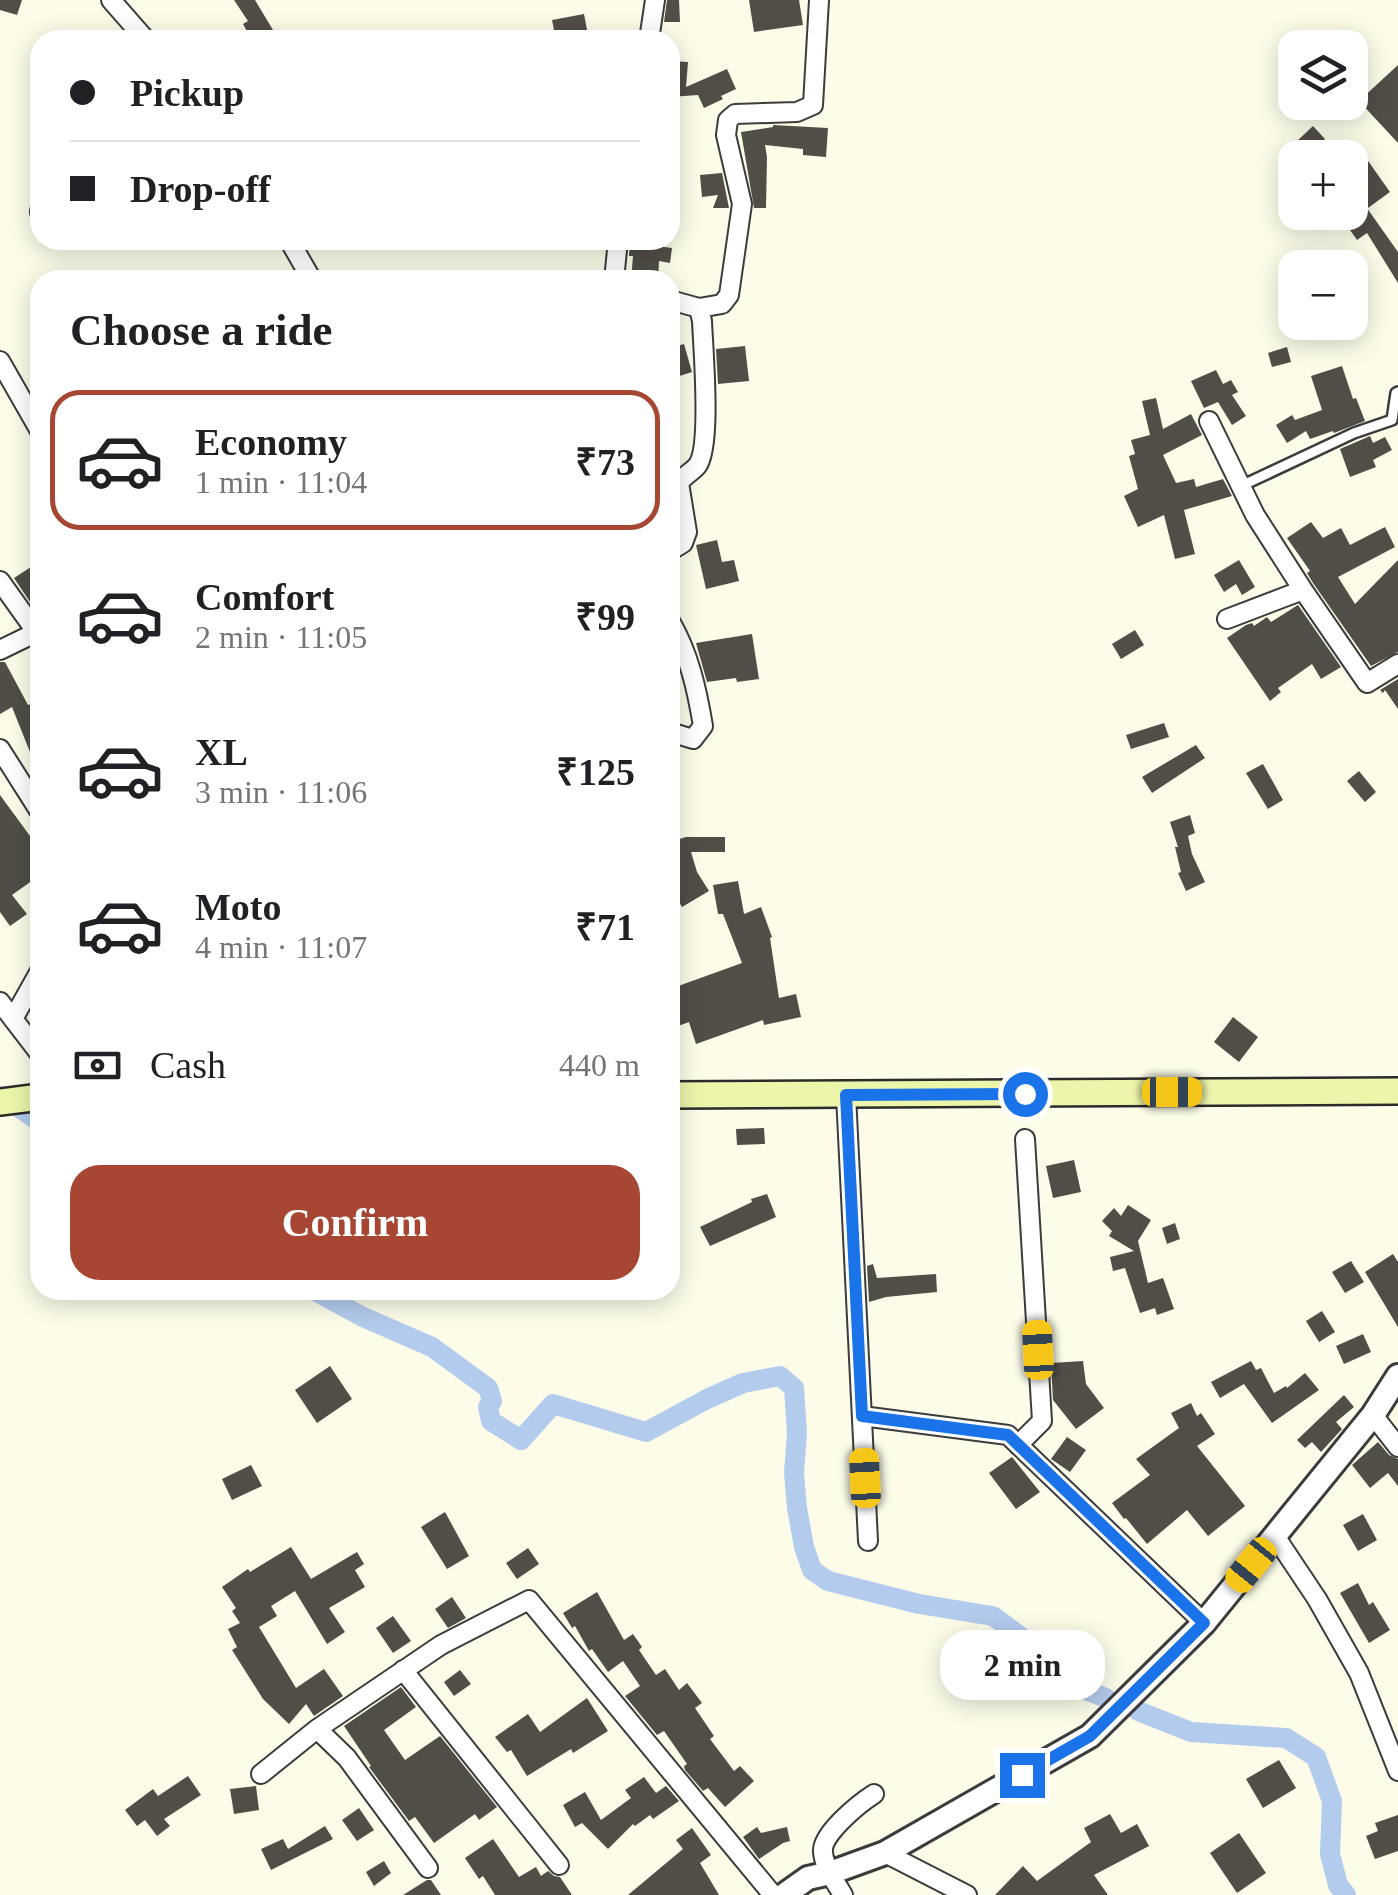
<!DOCTYPE html>
<html lang="en">
<head>
<meta charset="utf-8">
<style>
	:root { --surface:#fff; --page:#f6f6f6; --text:#202124; --muted:#757577; --line:#e0e0e0; --accent:#a74733 }
	body { margin:0; font-family:Georgia,serif; background:var(--page); color:var(--text); height:100vh; display:flex; flex-direction:column; font-size:38px; white-space:nowrap }
	* { box-sizing:border-box; margin:0 }
	p { font-size:32px; color:var(--muted) }
	.icon { flex:none; width:55px; height:55px; fill:none; stroke:currentColor; stroke-width:2; stroke-linecap:round; stroke-linejoin:round }
	.map { position:relative; flex:1; overflow:hidden }
	.details { position:absolute; left:30px; top:270px; width:650px; height:1030px; display:flex; flex-direction:column; background:var(--surface); border-radius:30px; box-shadow:0 5px 25px #0003 }
	.details>* { flex:none }
	.top-card { position:absolute; left:30px; top:30px; width:650px; height:220px; border-radius:30px; box-shadow:0 5px 25px #0003; display:grid; align-content:center; height:220px; padding:0 40px; background:var(--surface) }
	.fabs { position:absolute; left:1278px; top:30px; display:grid; gap:20px }
	.fabs a { display:grid; place-items:center; width:90px; height:90px; border-radius:20px; background:var(--surface); box-shadow:0 5px 25px #0003; font-size:50px }
	.end { position:absolute; width:45px; height:45px; margin:-22px; border:12px solid #1a73e8; background:#fff; box-shadow:0 0 0 5px #fff }
	.from { border-radius:50% }
	.bubble { position:absolute; height:70px; border-radius:30px; background:var(--surface); box-shadow:0 5px 25px #0003; font-size:32px; font-weight:700; line-height:70px; text-align:center }
	.car { position:absolute; width:30px; height:60px; margin:-30px -15px; border-radius:12px; box-shadow:0 0 8px 2px #0007; background:linear-gradient(#f5c518 24%,#345 0 40%,#f5c518 0 76%,#345 0 86%,#f5c518 0) }
	.top-card b { display:flex; align-items:center; gap:35px; height:95px; font-size:38px }
	.top-card b+b { border-top:2px solid var(--line) }
	.top-card i { width:25px; height:25px; background:var(--text) }
	ul { padding:0; list-style:none }
	li { display:flex; align-items:center; gap:30px; height:140px; margin:0 20px 15px; padding:0 20px; border:5px solid transparent; border-radius:30px }
	li div { flex:1 }
	li b { display:block; font-size:38px }
	li em { font-style:normal; font-weight:700 }
	li.active { border-color:var(--accent) }
	li>.icon { width:90px; height:90px; stroke-width:1.5 }
	h2 { padding:0 40px; font-size:45px; line-height:120px }
	.pay { display:flex; align-items:center; gap:25px; height:110px; padding:0 40px; font-size:38px }
	.pay p { margin-inline-start:auto }
	.primary-button { display:flex; gap:20px; margin-top:auto; padding:20px 40px }
	.primary-button a { flex:1; height:115px; border-radius:30px; background:var(--accent); color:#fff; font-size:40px; font-weight:700; line-height:115px; text-align:center }
	.map>svg:first-child { display:block }
	.lines { fill:none; stroke-linecap:round; stroke-linejoin:round }
	.canal { stroke:#b3cbed; stroke-width:20 }
	.building { fill:#514d47 }
	.service-casing { stroke:#3c3c3c; stroke-width:14 }
	.minor-casing { stroke:#3c3c3c; stroke-width:22 }
	.tertiary-casing { stroke:#3c3c3c; stroke-width:28 }
	.secondary-casing { stroke:#2b2b2b; stroke-width:30 }
	.service { stroke:#fff; stroke-width:9 }
	.minor { stroke:#fff; stroke-width:18 }
	.tertiary { stroke:#fff; stroke-width:22 }
	.secondary { stroke:#edf5ab; stroke-width:25 }
	.route { stroke:#1a73e8; stroke-width:12 }
</style>
</head>
<body>
<div class="map">
<svg width="1398" height="1895" viewBox="0 0 1398 1895">
	<rect width="100%" height="100%" fill="#fcfce9"/>
	<g class="lines">
		<path class="canal" d="M2,1096l38,26
			M313,1290l50,27 69,30 56,41 4,13 -4,6 3,14 30,19 32,-36 93,28 61,-33 36,-16 37,-7 14,12 3,45 -3,40 3,35 7,39 8,23 16,11 91,23 74,12 47,35 33,34 33,13
			M1138,1711l53,21 95,6 30,19 16,44 -2,53 8,31 8,10"/>
	</g>
	<path class="building" d="M0,0h22l-5,15 -17,-5z
		M234,0h21l24,40h-27l-9,-16 5,-3z
		M667,0h12l1,22h-16z
		M749,0h50l4,25 -49,7z
		M584,14l4,21 -32,5 -4,-20z
		M670,61l18,1 -2,25 41,-18 9,20 -15,7 2,3 -19,9 -6,-13 -28,2z
		M1398,65v78l-39,-42z
		M773,125l55,3 -2,29 -23,-2v-6l-38,-4 2,12 -1,51h-12l-13,-76 32,-5z
		M1313,126l12,13 -18,16 -11,-13z
		M1366,158l24,34 -22,16 -18,-25v-14z
		M722,173l7,35h-16l5,-13 -16,2 -2,-22z
		M1357,194l41,58v31l-31,-50 -10,7 -16,-23 12,-8 -3,-10z
		M630,240h19v5l23,3 -2,15 -11,-2 -1,19h-27l2,-24h-4z
		M684,344l8,28 -22,7v-31z
		M745,346l4,35 -31,3 -2,-35z
		M1287,347l4,15 -19,5 -4,-14z
		M1342,366l11,33 3,-1 9,23 -31,12 -1,-2 -23,8 -4,-8 -19,12 -11,-18 16,-10 3,5 27,-10 -11,-34z
		M1216,370l7,14 8,-4 7,12 -6,3 14,21 -14,9 -14,-23 -14,6 -13,-27z
		M1156,398l7,31 28,-15 11,21 -39,20 13,28 18,-4 2,8 27,-8 9,17 -48,14 11,44 -20,5 -11,-44 -26,12 -14,-31 14,-7 -9,-33 6,-2 -4,-14 19,-5 -8,-34z
		M1370,436l3,7 12,-6 7,13 -19,10 3,7 -26,10 -10,-28z
		M1311,522l12,16 18,-10 9,17 35,-18 10,20 -57,30 17,27 43,-44v92l-27,14 -58,-83 -6,-10 3,-2 -23,-33z
		M717,540l5,22 12,-2 5,21 -33,8 -10,-44z
		M1239,560l16,27 -13,8 -6,-11 -12,8 -10,-17z
		M34,565l6,9v26l-8,5 -18,-27z
		M1298,605l43,62 -20,12 -9,-15 -34,24 3,4 -11,9 -43,-63 19,-13 6,-2 2,3 13,-9 4,5z
		M1135,630l9,15 -23,14 -9,-15z
		M752,634l7,45 -22,3 -1,-4 -29,4 -11,-39z
		M0,662h5l23,43 12,-4v76l-28,-70 -12,7z
		M1398,679v30l-13,-19 -2,3 -3,-3z
		M1164,723l5,14 -38,12 -5,-14z
		M1196,745l9,13 -53,35 -10,-16z
		M1263,764l20,36 -15,9 -22,-36z
		M1359,771l17,21 -11,10 -18,-21z
		M0,795l30,41 3,-3 7,9v33l-28,20 15,19 -17,12 -10,-14z
		M1190,815l5,18 -7,3 4,18 13,28 -19,9 -8,-18 3,-1 -6,-25h3l-8,-25z
		M686,837h39v15h-34l6,20 12,19 -27,16 -3,-5 -9,6v-66z
		M738,881l6,33 17,-7 11,30 -2,1 9,60 17,-4 5,23 -37,8 -1,-5 -67,24 -7,-22 -19,7v-40l72,-26 -19,-49h-5l-5,-29z
		M1233,1017l25,20 -19,25 -25,-20z
		M764,1128l1,16 -28,1 -1,-16z
		M1074,1160l7,32 -28,6 -7,-32z
		M767,1194l9,23 -66,29 -10,-19 52,-25 -1,-3z
		M1128,1205l23,15 -13,21 10,42 15,-5 11,31 -17,6 -2,-7 -15,5 -15,-45 -12,3 -3,-14 24,-6 -25,-15 3,-5 -10,-10 12,-13 7,8z
		M1175,1223l5,16 -13,5 -5,-16z
		M1393,1254l5,8v65l-33,-55z
		M1351,1261l13,21 -19,11 -13,-21z
		M873,1264l4,14 59,-4 1,18 -51,5 -17,5 -2,-36z
		M1322,1311l13,21 -16,10 -13,-21z
		M1363,1334l8,18 -27,12 -8,-18z
		M1083,1361l3,23 18,24 -28,21 -23,-29 -2,-37z
		M1251,1361l5,9 5,-2 13,25 12,-7 1,2 18,-15 14,17 -47,33 -28,-39 -24,14 -9,-16z
		M330,1366l22,33 -35,24 -22,-33z
		M1344,1395l10,12 -18,15 6,7 -21,23 -9,-10 -7,6 -8,-8z
		M1191,1403l6,13 4,-3 14,21 -18,12 48,60 -37,30 -21,-26 -40,34 -21,-26 -2,1 -12,-16 38,-28 -14,-16 43,-31 -8,-15z
		M1067,1437l19,13 -16,22 -19,-13z
		M1378,1442l11,13 9,4v27l-10,-13 -18,15 -18,-23z
		M1012,1457l28,35 -24,17 -27,-36z
		M251,1465l11,21 -30,14 -10,-21z
		M445,1512l24,44 -22,13 -26,-42z
		M1363,1514l14,26 -19,11 -15,-26z
		M291,1547l20,32 46,-27 7,12 -9,6 10,17 -36,21 16,24 -18,12 -32,-53 -24,15 6,10 -18,11 37,61 28,-19 19,27 -29,20 -8,-12 -17,20 -26,-25 -31,-49 5,-3 -9,-18 12,-6 -8,-12 4,-3 -14,-21 26,-18 2,3z
		M528,1548l11,16 -22,15 -11,-16z
		M1358,1583l11,22 4,-3 17,28 -21,13 -29,-50z
		M597,1592l27,48 9,-6 9,13 -3,3 17,25 9,-6 14,21 8,-7 15,20 -7,5 19,28 -4,3 24,32 6,-5 14,15 -29,26 -17,-19 -5,3 -18,-21 -1,-4 3,-2 -23,-33 -7,4 -32,-39 15,-10 -17,-25 -15,11 -16,-23 -3,2 -14,-25 -3,2 -9,-15z
		M452,1597l14,21 -18,10 -13,-19z
		M393,1616l18,25 -18,12 -17,-25z
		M460,1670l11,14 -17,12 -10,-14z
		M401,1687l15,20 -32,23 21,30 35,-24 57,71 -18,13 -4,-6 -41,29 -19,-26 -6,4 -40,-54 2,-1 -27,-40z
		M587,1698l21,33 -35,22 -2,-4 -44,27 -16,-26 -4,2 -12,-15 33,-23 12,18z
		M1279,1760l17,28 -33,20 -17,-29z
		M188,1776l13,19 -37,24 6,7 -13,10 -12,-16 -8,6 -12,-16 28,-21 5,7z
		M644,1777l12,16 10,-7 13,15 -26,18 -3,-4 -15,11 -2,-2 -25,25 -26,-26 -7,4 -12,-22 22,-13 16,28 30,-22 -6,-8z
		M256,1786l3,24 -25,4 -4,-25z
		M359,1808l15,22 -17,11 -15,-21z
		M1110,1814l11,19 16,-9 12,22 -55,29 14,20h-113l28,-29 14,15 54,-39 -7,-14z
		M1398,1815v36l-23,8 -9,-23 12,-5 -3,-8z
		M325,1826l8,13 -62,31 -10,-21 22,-10 5,10z
		M757,1827l4,6 26,-6 3,14 -7,2 -24,16 -16,-22z
		M692,1828l19,27 -11,8 19,32h-91l55,-46 -7,-9z
		M1239,1833l27,40 -29,20 -27,-40z
		M493,1839l26,38 17,-10 5,9 7,-5 6,5 6,1 12,18h-77l-12,-19 -4,3 -14,-21z
		M384,1861l7,12 -17,13 -8,-14z
		M427,1880h4l10,15h-38z"/>
	<g class="lines">
		<defs>
			<path id="service" d="M1241,486l113,-53 38,-13 4,-27 2,-1"/>
			<path id="minor" d="M111,0l35,40
				M649,40l6,-40
				M40,212v-1
				M289,240l23,40
				M614,280l4,-40
				M670,300l29,8 3,13c1,27 10,127 -5,145 -6,7 -13,9 -18,17l8,49 -4,11 -13,8
				M699,308l23,-4 7,-9 13,-91 -16,-69 2,-15 7,-6 62,-2 16,-7 6,-105
				M0,361l40,70
				M1209,421l46,94 48,75
				M0,581l40,56
				M1227,619l76,-29 64,93 31,-19
				M670,621c19,32 27,69 33,105l-10,13 -23,-7
				M0,650l35,-17
				M0,749l40,63
				M0,1002l40,52
				M13,1019l27,-48
				M846,1095l22,446
				M1373,1415l25,32
				M862,1416l146,19 196,188
				M1018,1445l24,-24 -17,-282
				M1275,1536l42,63 42,74 39,98
				M403,1670l156,195
				M317,1729l30,29 81,110
				M261,1774l56,-45 124,-84 88,-45 244,295
				M885,1853l82,42
				M843,1895c-7,-12 -19,-28 -20,-43 -2,-18 37,-49 51,-58"/>
			<path id="tertiary" d="M784,1895l24,-17 22,-5 55,-20 205,-117 114,-113 169,-208 25,-39"/>
			<path id="secondary" d="M670,1095l728,-4
				M0,1102l40,-5"/>
		</defs>
		<use href="#service" class="service-casing"/>
		<use href="#minor" class="minor-casing"/>
		<use href="#tertiary" class="tertiary-casing"/>
		<use href="#secondary" class="secondary-casing"/>
		<use href="#service" class="service"/>
		<use href="#minor" class="minor"/>
		<use href="#tertiary" class="tertiary"/>
		<use href="#secondary" class="secondary"/>
	</g>
	<g class="lines">
		<path class="route" d="M1022,1775l68,-39 114,-113 -196,-188 -146,-19 -16,-321 179,-1"/>
	</g>
</svg>
<div class="fabs">
<a><svg class="icon" aria-label="layers" viewBox="0 0 24 24"><path d="M12 4l9 5-9 5-9-5zM3 14l9 5 9-5"/></svg></a>
<a>+</a>
<a>−</a>
</div>
<i class="end from" style="left:1025px;top:1094px"></i>
<i class="end" style="left:1022px;top:1775px"></i>
<div class="bubble" style="left:940px;top:1630px;width:165px">2 min</div>
<i class="car" style="left:1172px;top:1092px;rotate:90deg"></i>
<i class="car" style="left:1038px;top:1350px;rotate:357deg"></i>
<i class="car" style="left:865px;top:1478px;rotate:357deg"></i>
<i class="car" style="left:1251px;top:1565px;rotate:219deg"></i>
<div class="top-card">
<b><i class="from"></i>Pickup</b>
<b><i></i>Drop-off</b>
</div>
<section class="details">
<h2>Choose a ride</h2>
<ul>
<li class="active"><svg class="icon" aria-label="car" viewBox="0 0 24 24"><path d="M5 17H2v-5l4-1 3-4h7l3 4 3 1v5h-3M9 17h6M6 11h13"/><circle cx="7" cy="17" r="2"/><circle cx="17" cy="17" r="2"/></svg><div><b>Economy</b><p>1 min · 11:04</p></div><em>₹73</em></li>
<li><svg class="icon" aria-label="car" viewBox="0 0 24 24"><path d="M5 17H2v-5l4-1 3-4h7l3 4 3 1v5h-3M9 17h6M6 11h13"/><circle cx="7" cy="17" r="2"/><circle cx="17" cy="17" r="2"/></svg><div><b>Comfort</b><p>2 min · 11:05</p></div><em>₹99</em></li>
<li><svg class="icon" aria-label="car" viewBox="0 0 24 24"><path d="M5 17H2v-5l4-1 3-4h7l3 4 3 1v5h-3M9 17h6M6 11h13"/><circle cx="7" cy="17" r="2"/><circle cx="17" cy="17" r="2"/></svg><div><b>XL</b><p>3 min · 11:06</p></div><em>₹125</em></li>
<li><svg class="icon" aria-label="car" viewBox="0 0 24 24"><path d="M5 17H2v-5l4-1 3-4h7l3 4 3 1v5h-3M9 17h6M6 11h13"/><circle cx="7" cy="17" r="2"/><circle cx="17" cy="17" r="2"/></svg><div><b>Moto</b><p>4 min · 11:07</p></div><em>₹71</em></li>
</ul>
<div class="pay"><svg class="icon" aria-label="cash" viewBox="0 0 24 24"><path d="M3 7h18v10H3z"/><circle cx="12" cy="12" r="2"/></svg>Cash<p>440 m</p></div>
<div class="primary-button"><a>Confirm</a></div>
</section>
</div>
</body>
</html>
